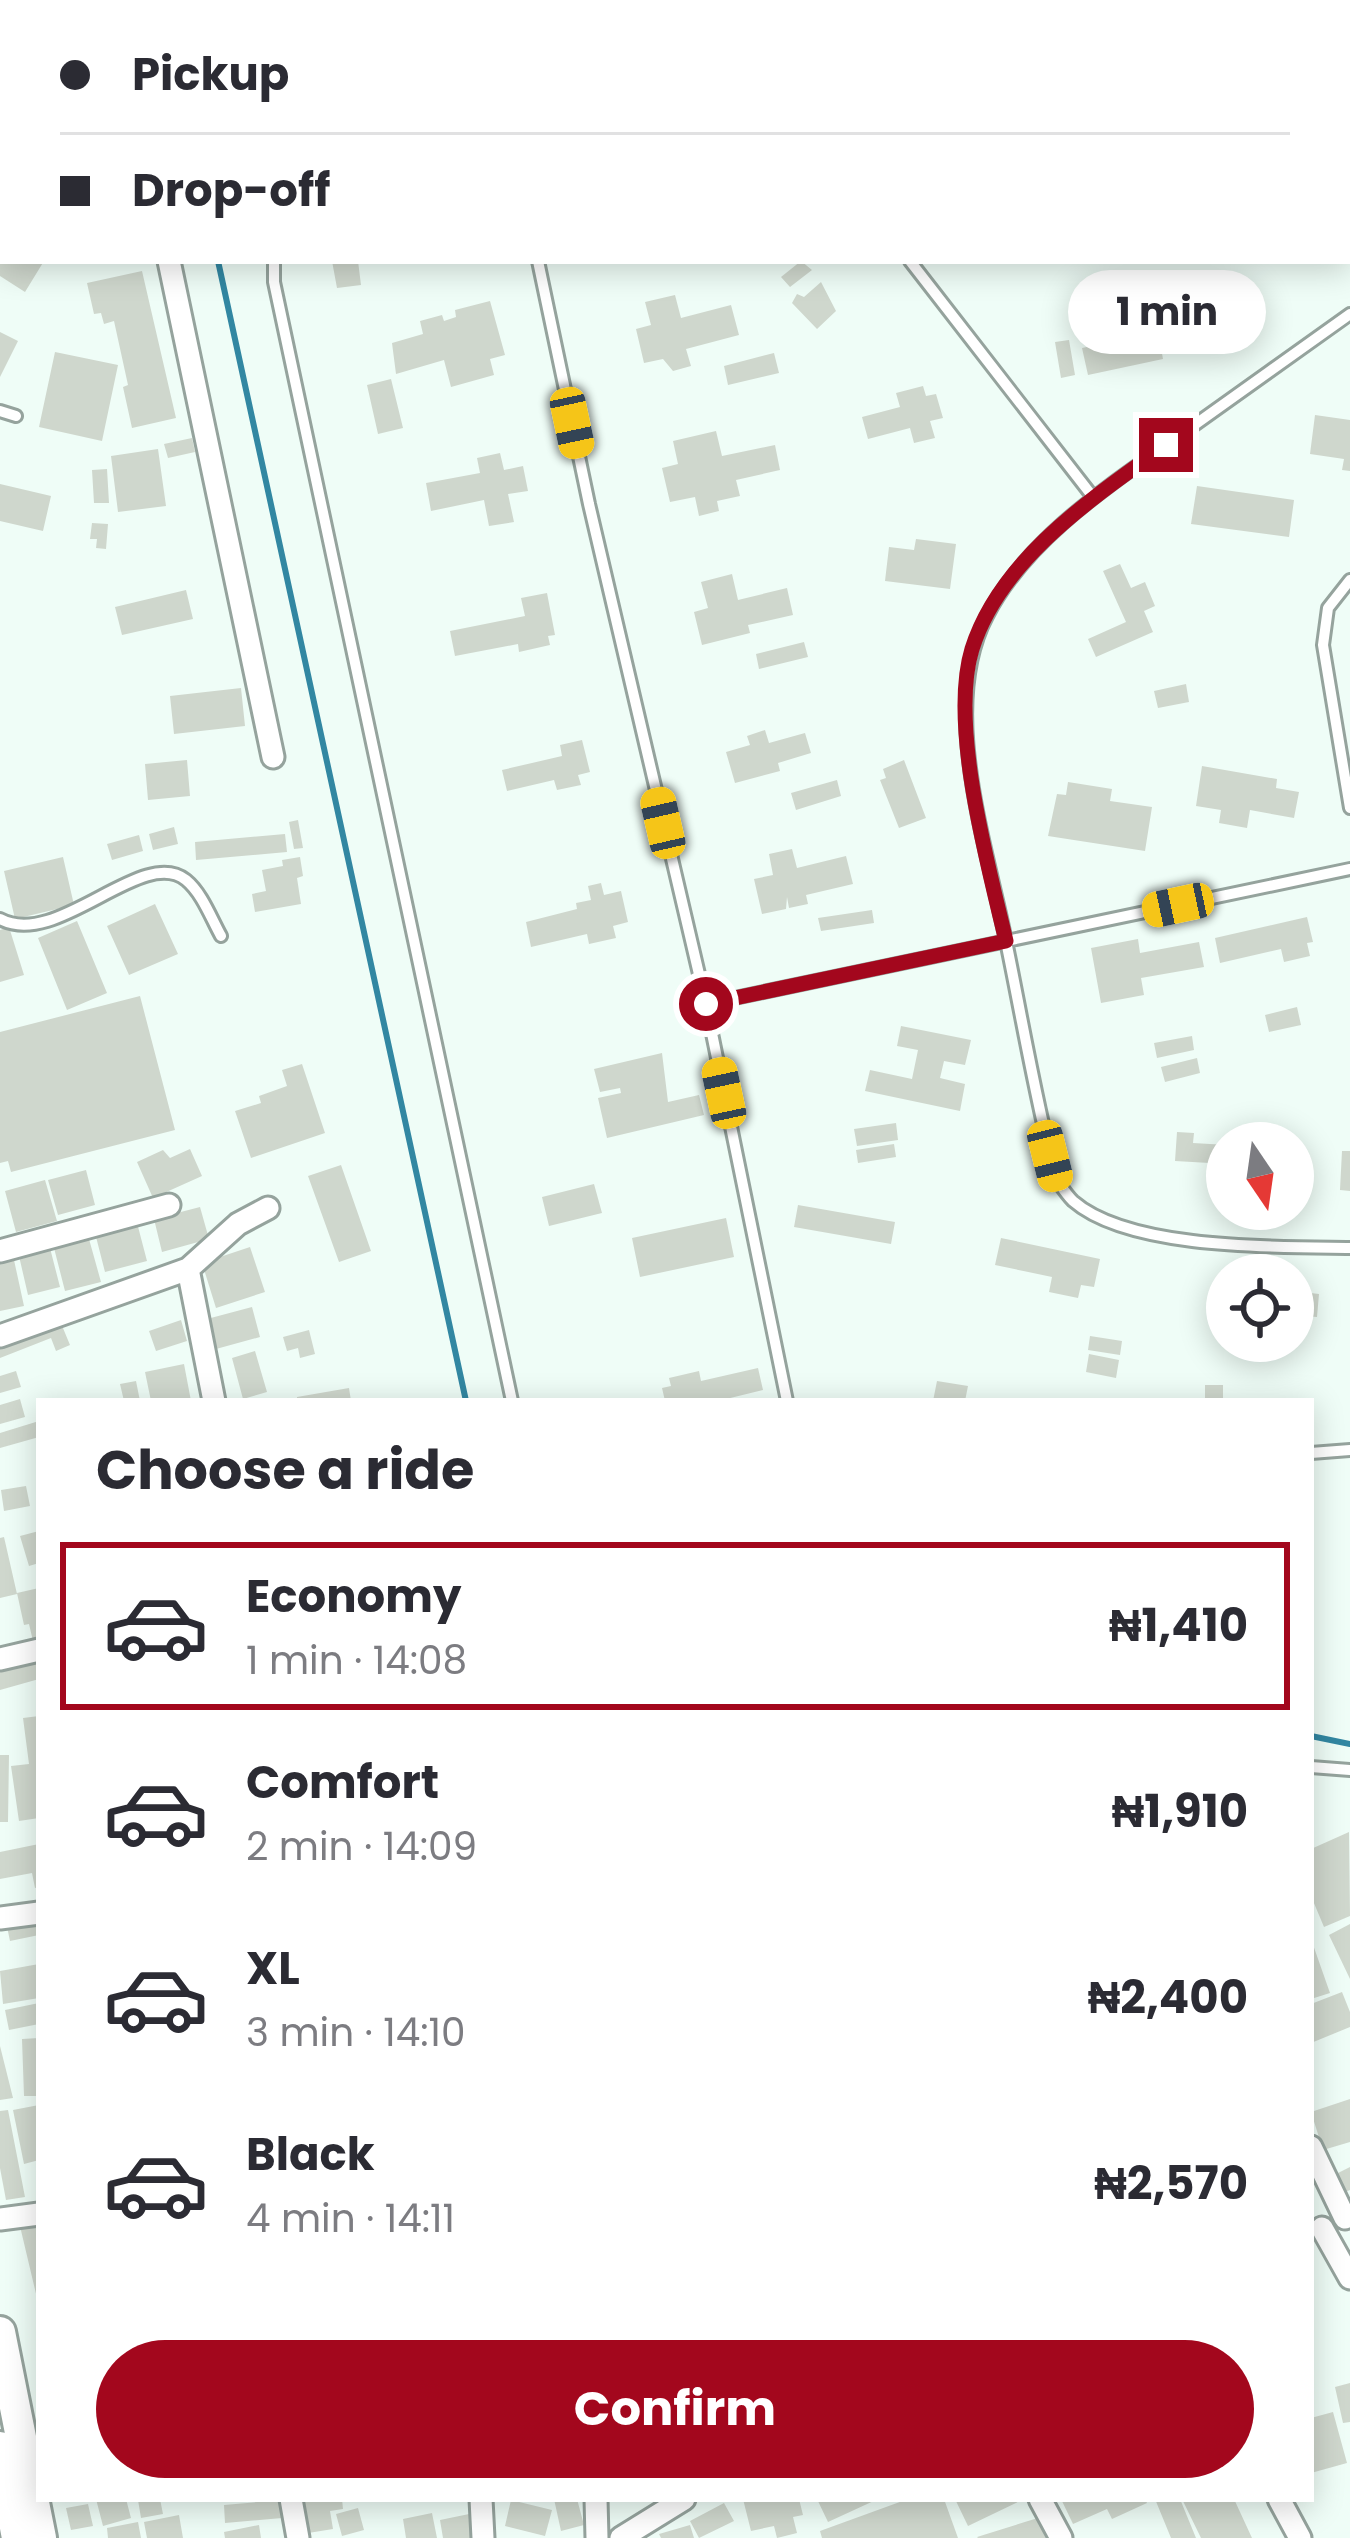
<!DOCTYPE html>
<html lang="en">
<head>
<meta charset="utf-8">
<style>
	:root { --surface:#fff; --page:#f2f2f3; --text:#2b2b33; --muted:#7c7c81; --line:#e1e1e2; --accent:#a3071d }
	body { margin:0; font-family:Poppins,sans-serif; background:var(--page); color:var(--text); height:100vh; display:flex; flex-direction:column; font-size:45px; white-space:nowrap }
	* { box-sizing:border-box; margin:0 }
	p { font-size:39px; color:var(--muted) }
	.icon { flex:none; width:66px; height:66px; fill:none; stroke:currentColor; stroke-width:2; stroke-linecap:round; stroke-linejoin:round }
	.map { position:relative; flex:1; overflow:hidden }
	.sheet { position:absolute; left:36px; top:1398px; width:1278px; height:1104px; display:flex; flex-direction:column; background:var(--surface); border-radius:0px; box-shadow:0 6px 30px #0003 }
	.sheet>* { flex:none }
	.guide { position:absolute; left:0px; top:0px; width:1350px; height:264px; box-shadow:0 6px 30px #0003; display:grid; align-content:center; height:264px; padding:0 60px; background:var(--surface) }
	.needle { width:78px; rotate:167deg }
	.controls { position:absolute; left:1206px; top:1122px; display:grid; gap:24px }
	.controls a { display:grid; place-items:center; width:108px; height:108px; border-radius:50%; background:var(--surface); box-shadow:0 6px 30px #0003; font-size:60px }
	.end { position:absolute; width:54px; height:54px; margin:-27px; border:15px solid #a3071d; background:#fff; box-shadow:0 0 0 6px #fff }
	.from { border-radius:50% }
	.bubble { position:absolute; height:84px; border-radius:42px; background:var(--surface); box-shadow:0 6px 30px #0003; font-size:39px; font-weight:700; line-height:84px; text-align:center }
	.car { position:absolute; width:36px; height:72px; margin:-36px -18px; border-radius:15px; box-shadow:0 0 9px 3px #0007; background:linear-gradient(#f5c518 24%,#345 0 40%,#f5c518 0 76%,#345 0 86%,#f5c518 0) }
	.guide b { display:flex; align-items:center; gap:42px; height:114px; font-size:45px }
	.guide b+b { border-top:3px solid var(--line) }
	.guide i { width:30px; height:30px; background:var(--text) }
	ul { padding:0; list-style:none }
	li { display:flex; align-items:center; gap:36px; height:168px; margin:0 24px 18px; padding:0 36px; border:6px solid transparent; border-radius:0px }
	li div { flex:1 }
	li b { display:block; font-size:45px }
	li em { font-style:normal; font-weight:700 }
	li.current { border-color:var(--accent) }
	li>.icon { width:108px; height:108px; stroke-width:1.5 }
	h2 { padding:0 60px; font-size:54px; line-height:144px }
	.cta { display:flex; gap:24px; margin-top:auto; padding:24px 60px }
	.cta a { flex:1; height:138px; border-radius:72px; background:var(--accent); color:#fff; font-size:48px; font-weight:700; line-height:138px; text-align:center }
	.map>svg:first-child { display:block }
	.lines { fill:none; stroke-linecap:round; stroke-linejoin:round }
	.stream { stroke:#3287a2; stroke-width:6 }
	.building { fill:#cfd7cd }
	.service-casing { stroke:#95a39d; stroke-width:16 }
	.minor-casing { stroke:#95a39d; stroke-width:27 }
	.secondary-casing { stroke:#95a39d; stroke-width:36 }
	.service { stroke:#fff; stroke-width:10 }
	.minor { stroke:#fff; stroke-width:21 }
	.secondary { stroke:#fff; stroke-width:30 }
	.route { stroke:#a3071d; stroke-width:15 }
</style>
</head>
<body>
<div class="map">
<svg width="1350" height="2538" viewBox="0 0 1350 2538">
	<rect width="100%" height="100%" fill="#effdf7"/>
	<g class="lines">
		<path class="stream" d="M158,0v3
			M218,261l248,1140
			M1311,1736l39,8"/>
	</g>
	<path class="building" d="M0,261h44l-19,31 -25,-16z
		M332,261h26l3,24 -24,3z
		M801,261l11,9 -22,17 -9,-10z
		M142,271l34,147 -44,10 -9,-41 5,-2 -14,-64 -10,3 -3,-11 -7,1 -7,-31z
		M821,282l15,29 -19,18 -25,-26 5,-9 7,3z
		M675,295l6,23 50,-13 8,30 -53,14 5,17 -18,5 -10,-12 -19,4 -8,-34 15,-4 -6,-23z
		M490,301l15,54 -15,4 4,16 -43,12 -7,-27 -48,14 -4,-31 31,-9 -3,-13 22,-6 2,6 12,-4 -1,-7z
		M0,332l18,9 -18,36z
		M1158,332l5,27 -75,16 -6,-27z
		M1069,340l6,35 -14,3 -6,-36z
		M55,352l63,13 -16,76 -63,-14z
		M774,353l5,20 -51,12 -4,-19z
		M391,379l12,49 -25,6 -11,-49z
		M923,386l3,10 10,-2 7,24 -13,3 5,17 -21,5 -4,-15 -42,11 -6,-22 38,-10 -4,-14z
		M1315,415l35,5v51l-8,-1 2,-11 -34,-5z
		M716,431l6,25 53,-11 5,25 -44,10 4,16 -23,5 2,10 -20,5 -4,-19 -25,5 -8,-34 16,-4 -5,-23z
		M192,438l3,14 -27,6 -4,-14z
		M158,449l8,57 -48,6 -7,-56z
		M500,453l4,17 19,-4 5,25 -20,3 6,28 -25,4 -5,-26 -53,11 -5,-28 54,-10 -3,-15z
		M107,469l2,34h-15l-2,-33z
		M0,484l51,12 -8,35 -43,-10z
		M1197,486l97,14 -5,37 -98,-13z
		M92,523l16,1 -2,25 -10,-1 1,-9h-7z
		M916,539l40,5 -6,45 -65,-8 4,-34 25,3z
		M1120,564l11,24 14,-6 10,24 -11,5 9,21 -57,25 -8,-18 38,-17 -23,-51z
		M732,574l6,26 49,-12 6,27 -45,10 2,8 -48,12 -8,-33 14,-4 -7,-26z
		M186,590l7,29 -71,16 -7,-28z
		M547,593l8,42 -7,1 2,9 -31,7 -1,-8 -63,12 -5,-25 75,-15 -4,-18z
		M804,642l4,15 -49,12 -3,-15z
		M1186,684l3,18 -31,6 -4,-17z
		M241,688l4,38 -71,8 -4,-38z
		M765,730l4,13 36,-10 6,20 -33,10 2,8 -45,12 -9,-31 24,-7 -3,-9z
		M582,740l8,32 -12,3 3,10 -24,5 -3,-10 -47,11 -5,-21 60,-14 -2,-11z
		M187,760l3,36 -42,4 -3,-36z
		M904,760l22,58 -27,10 -19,-48 6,-2 -3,-9z
		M1202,766l75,13 -1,9 23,4 -5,26 -44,-8 -3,18 -28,-5 2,-13 -25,-4z
		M837,780l4,16 -45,14 -5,-17z
		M1068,782l44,7 -2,12 42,6 -7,44 -97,-15 9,-42 9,1z
		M298,820l5,28 -9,1 -5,-27z
		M174,827l4,17 -25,6 -4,-16z
		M285,834l2,18 -91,8 -1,-18z
		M139,835l4,16 -31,9 -5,-16z
		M792,849l5,19 49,-12 7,28 -47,11 2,9 -19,4 -2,-11 -1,12 -24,5 -8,-35 19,-4 -4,-21z
		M63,857l11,48 -59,14 -11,-48z
		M300,857l3,19 -6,2 4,26 -46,8 -3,-18 14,-3 -4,-21 21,-4 -1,-6z
		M601,883l3,12 17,-4 7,31 -15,4 3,12 -27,6 -2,-10 -56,13 -5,-25 51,-13 -1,-6 15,-3 -3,-14z
		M155,904l23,50 -49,21 -22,-49z
		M872,910l2,13 -53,8 -3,-13z
		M1307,917l6,25 -6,1 3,13 -26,6 -3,-13 -61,14 -5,-25z
		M77,921l30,72 -40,17 -29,-72z
		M9,927l15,48 -24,7v-52z
		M1138,939l2,14 59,-11 5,25 -63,11 3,17 -43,8 -10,-55z
		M140,996l35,134 -164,42 -3,-11 -8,2v-131z
		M1297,1007l4,18 -32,7 -4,-17z
		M901,1026l70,14 -6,25 -21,-4 -4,17 25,6 -5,27 -95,-20 5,-21 42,9 6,-29 -21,-4z
		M1192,1036l2,14 -37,8 -3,-15z
		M662,1053l6,49 31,-7 5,20 -97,23 -9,-40 23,-5 -1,-5 -20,4 -6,-23z
		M1197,1058l3,15 -35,9 -4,-15z
		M302,1064l23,69 -74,25 -16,-47 26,-8 -2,-7 28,-10 -5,-16z
		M896,1123l2,17 -41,6 -3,-17z
		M1177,1132l17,1 -1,10 34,2v19l-52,-3z
		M894,1144l2,13 -38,6 -2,-13z
		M190,1149l12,27 -49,22 -16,-36 26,-12 7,8z
		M1342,1151h8v40l-10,-1z
		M341,1165l30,86 -32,11 -31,-86z
		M86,1170l9,35 -37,10 -10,-35z
		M45,1180l12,41 -41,11 -11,-41z
		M594,1184l8,29 -53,13 -7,-29z
		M798,1205l97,17 -4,22 -97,-17z
		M200,1207l9,32 -47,13 -8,-33z
		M726,1218l8,39 -94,20 -8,-39z
		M136,1219l11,42 -42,11 -11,-43z
		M1001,1238l99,21 -6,28 -13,-2 -3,13 -29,-6 3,-15 -57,-12z
		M89,1239l12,43 -36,9 -11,-43z
		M250,1247l15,45 -49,16 -14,-45z
		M50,1248l10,39 -32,8 -9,-39z
		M14,1260l10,46 -24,5v-48z
		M1293,1291l26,3 -2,23 -24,-2z
		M252,1307l8,30 -44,12 -9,-30z
		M58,1316l12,29 -14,6 -5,-13 -51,20v-19z
		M181,1320l6,21 -31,10 -7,-20z
		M309,1330l6,24 -15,4 -2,-10 -11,3 -4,-14z
		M1090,1336l32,5 -2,14 -32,-5z
		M255,1351l12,41 -24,7 -11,-41z
		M1089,1354l30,6 -3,18 -30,-6z
		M184,1364l7,37h-40l-6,-29z
		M758,1368l5,22 -45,11h-53l-3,-13 9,-2 -2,-8 30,-7 2,10z
		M16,1371l5,16 -21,6v-17z
		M136,1381l4,20h-16l-4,-17z
		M937,1381l31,5 -3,15h-32z
		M1205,1385h18v16h-18z
		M349,1388l2,13h-54v-4z
		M20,1399l5,18 -25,7v-19z
		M39,1421v16l-39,11v-15z
		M26,1486l4,20 -26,5 -3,-21z
		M39,1531v32l-10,3 -9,-30z
		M4,1537l13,57 -17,4v-60z
		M39,1588v51l-6,2 -4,-17 -5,1 -7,-32z
		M39,1651v28l-39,11v-30z
		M39,1716v102l-20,3 -8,-55 18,-2 -6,-46z
		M0,1755h9l-1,67h-8z
		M1349,1832l1,84 -26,11 -13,-31v-47z
		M39,1844v43l-4,1 -3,-15 -32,6v-27z
		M39,1916v19l-29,6 -4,-19z
		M1350,1924v55l-21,-44z
		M1311,1939l19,54 -19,6z
		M39,1964v34l-36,6 -3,-33z
		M1342,1992l8,20v15l-39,16v-39z
		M39,2003v21l-30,6 -4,-20z
		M39,2038v58h-15l-2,-57z
		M0,2046l13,52 -13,2z
		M1350,2099v43l-27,8 -12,-38z
		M39,2105v55l-15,4 -11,-54z
		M8,2110l17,87 -19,3 -6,-32v-57z
		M1350,2167v23l-7,3 -9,-18z
		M39,2217v81h-2l-18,-76z
		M1350,2383v39l-7,1 -8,-36z
		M1333,2412l14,51 -36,10v-55z
		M96,2499h30l5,19 -28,8z
		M160,2499l3,15 -22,4 -3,-18z
		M296,2499h46l1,10 -13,2 3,18 -31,5z
		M554,2499h23l7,26 -23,6z
		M743,2499h56l4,16 -10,2 4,16 -20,5 -3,-12 -23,5z
		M817,2499h61l-50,23z
		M908,2499h36l14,39h-136l-2,-7z
		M955,2499h69l-56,27z
		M1061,2499h84l2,4 -35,16 -5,-10 -34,15z
		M1155,2499h25l16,39h-25z
		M1182,2499h52l18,39h-51z
		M281,2500l1,18 -57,5 -1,-18z
		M511,2500l41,10 -7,26 -40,-10z
		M724,2503l10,18 -35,17 -9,-17z
		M88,2504l5,22 -22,4 -5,-22z
		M358,2508l6,22 -22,6 -6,-22z
		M432,2513l5,25h-31l-3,-19z
		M474,2513l5,25h-36l-3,-18z
		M179,2515l4,23h-36l-3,-16z
		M1041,2517l7,21h-70l-1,-1z
		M138,2522l3,16h-33l-1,-10z
		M259,2525l2,13h-36l-1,-6z
		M690,2525l4,13h-33l-2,-4z"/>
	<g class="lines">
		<defs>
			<path id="service" d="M1256,0l3,3
				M482,3l1,-3
				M1347,127l3,4
				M274,261v21l238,1119
				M538,261l51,243 117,500 81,397
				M910,261l183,236
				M1350,314c-55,39 -109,78 -164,117 -71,51 -157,104 -199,185 -49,93 1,232 20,330 16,78 29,156 49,233 5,7 11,16 17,22 56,49 205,46 277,47
				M0,411l16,5
				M1350,580l-22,28 -5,37 27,163
				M0,919c57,31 142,-74 186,-39 16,13 25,38 35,56
				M706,1004l644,-135
				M1311,1453l39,-3
				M1311,1767l39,3"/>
			<path id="minor" d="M105,0l1,3
				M169,261l104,496
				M0,1251l169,-46
				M188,1269l26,132
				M0,1336l188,-67 50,-45 30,-16
				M0,1659l39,-9
				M0,1918l39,-5
				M1311,2147l34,71
				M0,2219l39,-5
				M1322,2228l28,50
				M291,2499l7,39
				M481,2499l2,39
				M596,2499l1,39
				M1040,2499l21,39
				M1279,2499l21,39
				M621,2538l63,-39"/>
			<path id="secondary" d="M0,2332l41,206
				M0,2447l17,91"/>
		</defs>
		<use href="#service" class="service-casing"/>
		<use href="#minor" class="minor-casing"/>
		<use href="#secondary" class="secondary-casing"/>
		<use href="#service" class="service"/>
		<use href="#minor" class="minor"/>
		<use href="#secondary" class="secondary"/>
	</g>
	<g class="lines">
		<path class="route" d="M706,1004l300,-63c-18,-76 -57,-217 -34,-292 28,-90 122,-152 194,-204"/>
	</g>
</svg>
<div class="controls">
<a><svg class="needle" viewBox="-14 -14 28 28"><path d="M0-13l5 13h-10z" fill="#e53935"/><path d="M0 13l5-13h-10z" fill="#7c7c81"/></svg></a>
<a><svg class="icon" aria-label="locate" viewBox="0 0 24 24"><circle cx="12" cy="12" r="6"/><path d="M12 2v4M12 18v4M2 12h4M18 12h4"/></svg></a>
</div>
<i class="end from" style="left:706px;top:1004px"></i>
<i class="end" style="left:1166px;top:445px"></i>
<div class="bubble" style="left:1068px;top:270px;width:198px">1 min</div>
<i class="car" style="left:572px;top:423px;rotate:168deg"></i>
<i class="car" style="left:663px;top:823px;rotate:347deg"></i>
<i class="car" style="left:1178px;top:905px;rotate:258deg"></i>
<i class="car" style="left:724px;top:1093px;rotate:348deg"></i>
<i class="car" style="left:1050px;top:1156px;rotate:166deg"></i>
<div class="guide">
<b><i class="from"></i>Pickup</b>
<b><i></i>Drop-off</b>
</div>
<section class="sheet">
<h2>Choose a ride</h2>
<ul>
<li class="current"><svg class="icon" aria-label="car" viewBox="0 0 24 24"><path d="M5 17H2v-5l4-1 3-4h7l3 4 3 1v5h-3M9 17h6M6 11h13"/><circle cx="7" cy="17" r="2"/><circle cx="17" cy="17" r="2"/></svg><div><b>Economy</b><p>1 min · 14:08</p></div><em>₦1,410</em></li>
<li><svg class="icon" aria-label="car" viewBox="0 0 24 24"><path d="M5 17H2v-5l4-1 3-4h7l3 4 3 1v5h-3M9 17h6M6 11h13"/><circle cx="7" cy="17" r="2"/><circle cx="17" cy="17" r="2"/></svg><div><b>Comfort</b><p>2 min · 14:09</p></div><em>₦1,910</em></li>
<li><svg class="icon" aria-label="car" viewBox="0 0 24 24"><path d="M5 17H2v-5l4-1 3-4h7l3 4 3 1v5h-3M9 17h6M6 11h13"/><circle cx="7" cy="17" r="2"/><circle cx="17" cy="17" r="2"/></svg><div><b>XL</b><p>3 min · 14:10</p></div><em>₦2,400</em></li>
<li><svg class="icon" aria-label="car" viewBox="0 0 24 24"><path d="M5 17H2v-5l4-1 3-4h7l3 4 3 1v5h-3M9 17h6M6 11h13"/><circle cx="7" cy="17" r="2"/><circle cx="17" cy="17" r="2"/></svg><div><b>Black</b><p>4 min · 14:11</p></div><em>₦2,570</em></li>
</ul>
<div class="cta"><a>Confirm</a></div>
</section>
</div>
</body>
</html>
